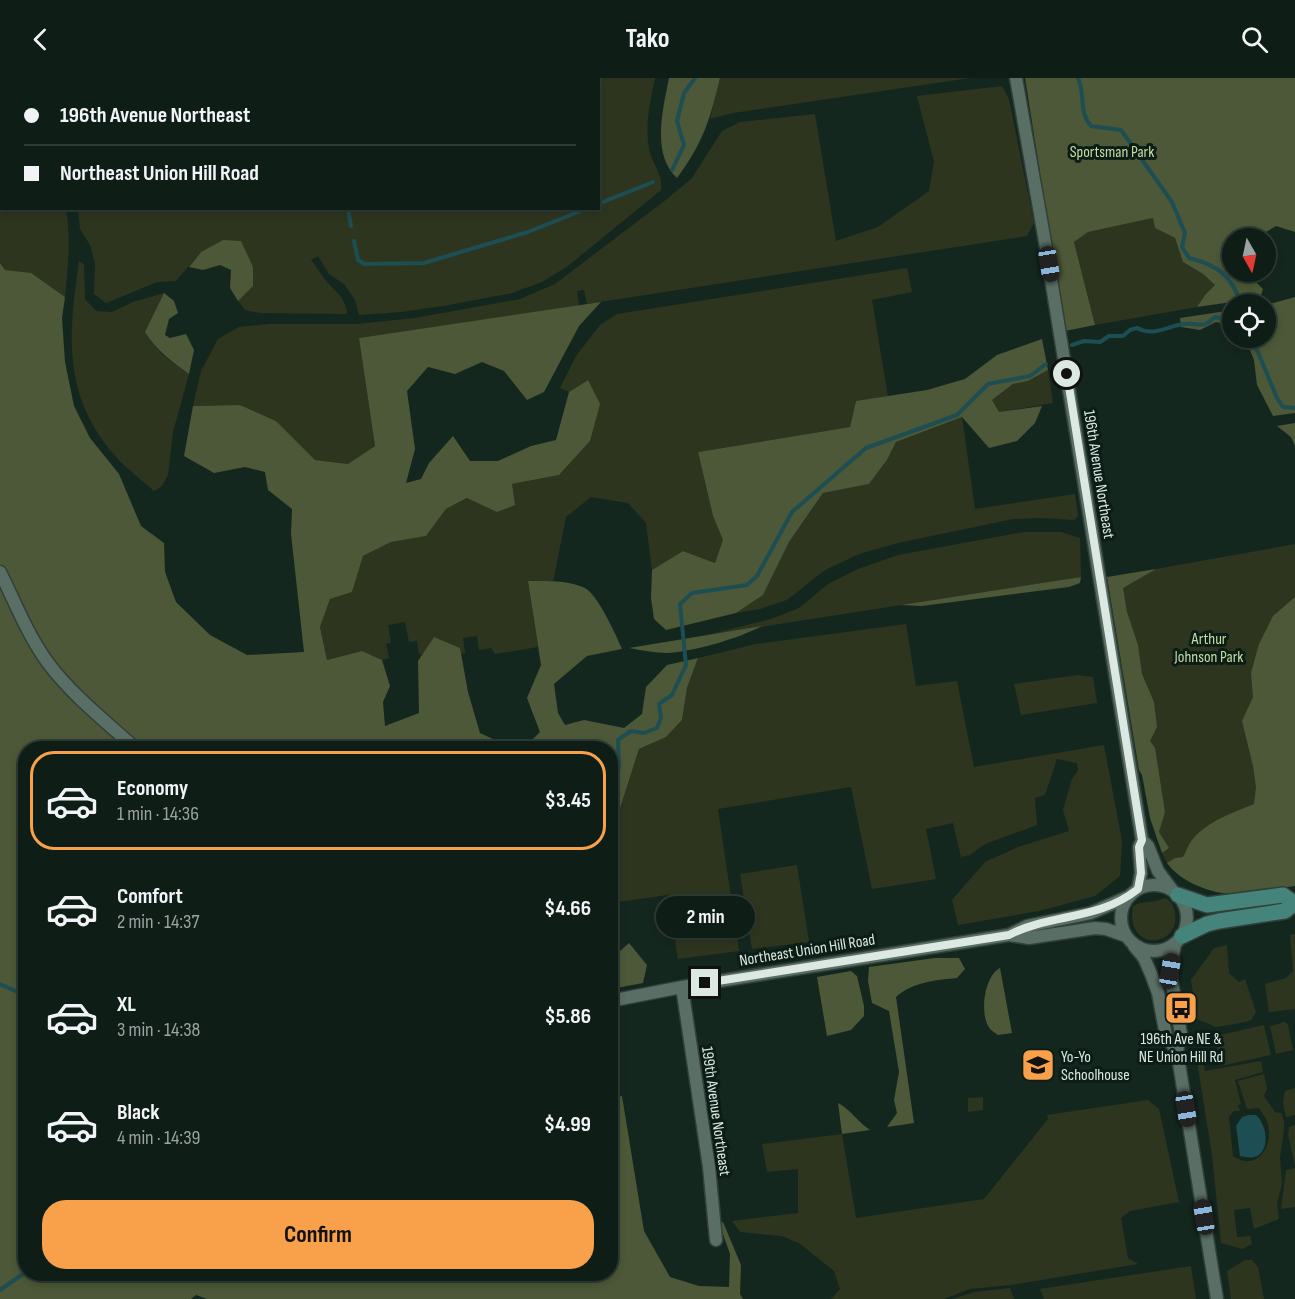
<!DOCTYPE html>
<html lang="en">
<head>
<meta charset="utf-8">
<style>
	:root { --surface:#0f1d17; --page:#182620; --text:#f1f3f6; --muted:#9ba2a1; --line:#2f3b36; --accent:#f8a14a }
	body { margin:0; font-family:"Sofia Sans Condensed",sans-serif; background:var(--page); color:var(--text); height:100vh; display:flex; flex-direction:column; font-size:22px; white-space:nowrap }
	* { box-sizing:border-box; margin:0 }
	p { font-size:20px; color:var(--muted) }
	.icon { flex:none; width:33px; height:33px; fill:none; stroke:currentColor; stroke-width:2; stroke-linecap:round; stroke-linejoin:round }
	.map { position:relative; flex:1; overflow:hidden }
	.side { position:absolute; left:18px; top:663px; width:600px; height:540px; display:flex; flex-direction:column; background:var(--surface); border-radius:24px; box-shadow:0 3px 9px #0003,0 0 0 2px var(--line) }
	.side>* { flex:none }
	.top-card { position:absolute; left:0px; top:0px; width:600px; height:132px; box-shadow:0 3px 9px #0003,0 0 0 2px var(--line); display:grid; align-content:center; height:132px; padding:0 24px; background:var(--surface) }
	.needle { width:39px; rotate:171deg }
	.tools { position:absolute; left:1222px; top:150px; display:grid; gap:12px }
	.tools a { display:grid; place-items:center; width:54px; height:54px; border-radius:50%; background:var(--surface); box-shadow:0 3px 9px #0003,0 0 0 2px var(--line); font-size:30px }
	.end { position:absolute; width:27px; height:27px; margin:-14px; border:8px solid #dce8e2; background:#111; box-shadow:0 0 0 3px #111 }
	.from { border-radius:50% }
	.bubble { position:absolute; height:42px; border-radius:21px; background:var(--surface); box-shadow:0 3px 9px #0003,0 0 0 2px var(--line); font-size:20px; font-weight:700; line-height:42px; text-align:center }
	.car { position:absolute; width:18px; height:36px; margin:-18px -9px; border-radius:8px; box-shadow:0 0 4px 2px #0007; background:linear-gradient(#222 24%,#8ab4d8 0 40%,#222 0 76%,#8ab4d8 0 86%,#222 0) }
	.top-card b { display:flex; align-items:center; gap:21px; height:57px; font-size:22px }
	.top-card b+b { border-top:2px solid var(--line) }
	.top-card i { width:15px; height:15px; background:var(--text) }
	ul { padding:10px 0 0; list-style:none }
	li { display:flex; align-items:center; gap:18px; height:99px; margin:0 12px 9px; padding:0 12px; border:3px solid transparent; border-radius:24px }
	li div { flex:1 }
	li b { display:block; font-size:22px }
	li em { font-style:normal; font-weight:700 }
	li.current { border-color:var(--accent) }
	li>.icon { width:54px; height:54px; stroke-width:1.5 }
	.button { display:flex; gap:12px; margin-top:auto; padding:12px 24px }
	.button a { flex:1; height:69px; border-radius:24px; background:var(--accent); color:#111; font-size:24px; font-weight:700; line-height:69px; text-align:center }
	header { display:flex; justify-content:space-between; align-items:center; height:78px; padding:0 24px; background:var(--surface); font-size:27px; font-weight:700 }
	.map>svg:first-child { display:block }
	.green { fill:#2d351f }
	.forest { fill:#4c5837 }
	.water { fill:#1d4e54 }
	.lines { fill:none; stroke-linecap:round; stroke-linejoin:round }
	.stream { stroke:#1d4e54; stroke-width:4 }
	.minor-casing { stroke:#314039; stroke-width:15 }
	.major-casing { stroke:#314039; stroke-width:18 }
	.minor { stroke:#596e64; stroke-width:12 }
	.major { stroke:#45847b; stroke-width:15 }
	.route { stroke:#dce8e2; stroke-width:8 }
	.labels { text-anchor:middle; stroke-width:6; stroke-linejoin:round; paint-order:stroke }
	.park-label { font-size:16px; fill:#c7dda1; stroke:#0b1d16 }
	.street-label { font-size:16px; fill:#dce8e2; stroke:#0b1d16 }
	.poi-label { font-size:16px; fill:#dce8e2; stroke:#0b1d16 }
</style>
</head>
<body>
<header><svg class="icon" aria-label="back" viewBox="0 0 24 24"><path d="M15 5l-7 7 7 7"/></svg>Tako<svg class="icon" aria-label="search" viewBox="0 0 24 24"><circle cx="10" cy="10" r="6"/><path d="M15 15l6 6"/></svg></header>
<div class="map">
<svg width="1295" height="1221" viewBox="0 0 1295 1221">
	<rect width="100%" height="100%" fill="#14271f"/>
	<path class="green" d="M0,0h69l-67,2v128l64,1c5,30 2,58 -1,88l-34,-23 -26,-4 -5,-7z
		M78,0h577c-5,24 -10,46 -6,71 3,15 14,25 12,41l-93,76 -26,16 -30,11 -69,13 -42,6 -42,3 -4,-15 -11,-16 -15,-10 -11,-18 -7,4c5,6 10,14 15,21 10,11 20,17 21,33l-87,-1 -15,-3 -7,-9 15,-15v-19l-52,-15 -25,29 -19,1 -51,21 -12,-9 1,-31 -5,-18 -10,-16 -2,-20 520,-1v-128l-520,-1z
		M720,0h250l-237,35 -23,6z
		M1002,8l7,13 25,124 -7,13 -440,68 -3,-14 -7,1 2,15 -220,32 16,108 -27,18 -33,-4 -39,-39 -36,-16 -47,1 8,-35 17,-32 21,-12 30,-3h87l59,-6 105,-19 35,-15 112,-85 25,-21 30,-47 18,-9 75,-8 21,127 42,-14 51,-36 5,-29 -17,-66z
		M1153,140l2,10 20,10 8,24 20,12 12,11 -10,10 -8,12 -102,18 -21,-83 14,-10z
		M79,183l5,3 1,35 11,12 16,1 21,-10 31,-9 -18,40c11,19 25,29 43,41l-16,58 -5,43 -6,11 -8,5c-15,-13 -32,-26 -44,-41 -48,-60 -41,-118 -31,-189z
		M907,190l5,24 -40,8 16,97 -32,5 -6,25 -152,25 15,64 11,24 -9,23 -32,-12 -31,19 -6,-47 -18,-20 -37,-6 -25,20 -13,65 -25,-1 10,66 -43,7 -4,-6 -12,2 -2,-14 -14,2 2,15 -4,1 -1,-6 -26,-11 -11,17 -4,1 -2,-14 -8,1 -4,-20 -17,3 3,18 -5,1 3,14 -7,2 -20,-9 -35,9 -7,-33 10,-28 22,-7 11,-36 28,-14 35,-6 20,-27 22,-11 44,-14 47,-9 31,-34 -2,-61 -19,12 -9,-4 16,-32 24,-31 17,-11z
		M1048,292l5,33 -54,9 -7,-12 21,-16 15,-3z
		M962,339l13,92 100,-15 3,22 -4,4 -34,-2 -27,1 -115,24 -39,11 -34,16 -38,30 -27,9 -24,4 27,-18 26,-53 34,-49 46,-9 18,-24 9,-18z
		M1024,454h37l19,6 1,39 -378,59 68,-17 28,-11 29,-24 30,-15 40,-14z
		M1295,466v337l-128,-18 -5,-10 2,-2 -13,-34 -40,-240z
		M906,546l10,62 41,-5 17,86 130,-22 18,96 -2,35 -25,20 -56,15 -81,14 -6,-25 33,-38 33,-15 51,-16 -6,-21 9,-31 6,-9 -1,-7 -20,-4 -12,36 -10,3 2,27 -52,19 -15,11 -9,2 -8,-34 -27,6 10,50 -64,10 -21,-102 -133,22 21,142 -61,8 -10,-64 -57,8v-70l4,-9 24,-75 27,-12 16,-17 5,-32 11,-30 58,-14z
		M1078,597l15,2 4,26 -76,12 -7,-31z
		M797,787l12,77 -57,7 -12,-75z
		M1165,820c6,3 9,8 10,15 6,34 -50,41 -42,-7 9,-5 21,-3 32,-8z
		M1295,856v75l-26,3 -4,-28 21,-6 7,-7 -3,-36z
		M1227,867l2,28 10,9 6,-3 11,33 -5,8 -5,2 -30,5 -19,-8 -6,-39 23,-32z
		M1285,944l3,3 5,25 -17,4 -6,-28z
		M1264,947l7,30 -51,11 -5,-30z
		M1201,972l4,21 56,-10 2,11 -28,8 6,24 -3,1 2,6h-6l-5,6 4,39c23,16 40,-8 35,-31 -1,-6 -6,-12 -9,-17l-12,1 -9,-28 26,-7 3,14 -3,8 11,16 6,1 3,8v9l-4,27 2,27 -5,19 2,16 -25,10 -4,-21 -16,2 3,27 13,-1 2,8 -10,5 -21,-6 -9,-88 -16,-100z
		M1295,1010v27l-9,2 -3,-14 2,-12z
		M983,1019v13l-15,2v-14z
		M1148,1022l11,9 20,93 -49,9 -9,7 7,40 10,6 -127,21 -41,4 -26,10h-113l9,-10 -6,-18 -35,-28 -18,-7 -41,-4 -8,-11 66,-8v-44l-31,3 -5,-28 80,-10 14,84 128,-19 64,-80 -1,-4z
		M1295,1047v42l-7,-33 1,-7z
		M1295,1090v39l-14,2 5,-39z
		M1245,1182h7l6,7 6,32h-33l-4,-28z
		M1191,1188l5,33h-152l-4,-10z
		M1010,1210l4,11h-61l21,-7z"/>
	<path class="forest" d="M669,0h51c-10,42 -17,65 -43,100 -26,-24 -14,-69 -8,-100z
		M1025,0h270v154l-19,-6 -20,12h-23v34h16l2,5 12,12 -3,9 -63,9 8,-12 10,-10 -12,-11 -20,-12 -8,-24 -20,-10 -2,-10 -65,14 -14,10 21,83 -30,6z
		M223,162l18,1 12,26v19l-15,15 -8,-13 1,-18 -11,-5 -17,5 -14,-3 12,-15z
		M0,185l5,7 26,3 34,24 -3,21 3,44 9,44 16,32 29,36 22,52 23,17 1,29 11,30 34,33 37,20 57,-3 -13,-118 1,-25 -24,-19 -3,-18 -20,-5 -31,6 -30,-17 9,-50 47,-1 36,16 39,39 33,4 27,-18 -16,-108 242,-36 -22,24 -35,66 -17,8 -23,-29 -22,-9 -27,12 -27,-7 -21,24 8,58 -9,34 15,-4 8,-16 24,-27 17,25h28l33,-15 25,-6 13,-48 19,-12 12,24 -10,37 -31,34 -47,9 3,21 -18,7 -30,-14 -21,11 -20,27 -35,6 -28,14 -11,36 -22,7 -10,28 7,33 35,-9 20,9 8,26 -7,16 2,24 34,-13 -1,-52 16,-24 26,11 8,44 12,41 32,15h-486v526h584l1,-176 11,-2 22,135 26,46 29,9 30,1 1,-33 -11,-31 4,-1 18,43 -1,29 3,5h-536l-11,-4 -5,4h-191z
		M164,215l10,8 4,12 -9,6 -4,16 5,3 16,-4 8,16 -5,24c-18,-13 -32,-23 -44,-42z
		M1295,219v116l-22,3 -16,-31 -3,-25 -9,-22h21v-33z
		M1233,232v16l-17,-4 -16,8 -19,-3 -1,-9z
		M1042,261l6,31 -20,11 -15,3 -21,16 7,12 43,-6 -7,17 -18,18 -28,7 -27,-31 -66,25 -9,18 -18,24 -46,9 -34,49 -26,53 -27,18 -70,17 -12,-11 -3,-21 1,-28 31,-19 32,12 8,-23 -10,-24 -15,-64 152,-25 6,-26 71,-11 38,-11 32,-24z
		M1295,345v23l-4,-9 -14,-11z
		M1156,491l-33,19 4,24 11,33 4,29 12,28 3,25 -7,14 5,7 10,64 -6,20 10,16 -7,5 -12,-35 -8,-43 -3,-5 -32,-193z
		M1081,499l-1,6 -11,4 -147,19 -21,-1z
		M528,503c18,0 40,-1 57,7 13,7 31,47 37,61l-35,7 -33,28 4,29 7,12 19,-5 40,8 18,-14 4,-27 21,-22 31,-7 -11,30 -5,32 -16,17 -27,12 -24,75 -4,9 -1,-85h-86l16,-16 -13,-34 14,-33z
		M1295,519v289c-18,2 -49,10 -66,8 -22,-2 -49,-13 -62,-31l8,-5 8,-1c3,-5 5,-12 9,-17 15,-19 41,-27 62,-36l2,-17 -3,-21 -11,-45 11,-24 -2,-24 8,-29 14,-28z
		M762,548c-22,12 -70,26 -95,27 -12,0 -26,-3 -38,-5z
		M629,865l18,22 -4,18 -32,6v-30z
		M935,880h24l6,11 -8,9c-22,2 -44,4 -61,19l18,126 -27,4 10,-14 -3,-13 5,-28 -10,-61 -17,-8 -4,-22 1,-14z
		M1000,890l12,65 -14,2c-3,-2 -6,-4 -8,-6 -11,-14 -6,-53 10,-61z
		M851,893l6,5 7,30v10l-13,14 -24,6 -10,-59z
		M838,1025c13,7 20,19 32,27l-28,4z"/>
	<path class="water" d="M1249,1037h7c9,8 15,30 3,40 -6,4 -13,2 -19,1l-4,-30 6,-9z"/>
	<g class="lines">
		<path class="stream" d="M324,0l1,2
			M1078,0c8,18 0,33 13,48l30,4 51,72 13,31 -3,14 7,11c29,7 43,18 52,46
			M672,92l12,-25 -7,-24 7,-28 11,-15
			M598,126l55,-22
			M348,130l3,18
			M354,163l4,19 6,4 60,-1 104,-31 60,-24
			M1252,260l25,60 6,9 12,1
			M1072,267l12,-4 16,1 9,-6h14l7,-6 7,-2c17,9 30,-2 47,-4 15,-2 18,6 31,-7l18,4
			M610,731l9,-42 -1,-27 13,-9 13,2 13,-5 4,-10 -2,-14 13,-9 14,-30 -6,-61 12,-11 55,-8 10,-9 35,-64 74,-64 91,-33 31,-31 42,-8 16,-12
			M0,906l26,12
			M0,1212l26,-18"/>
		<defs>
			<path id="minor" d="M1016,0l29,164 97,598 -3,7 2,26 -3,16
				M0,494c15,30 28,64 48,91 24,32 57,58 87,85
				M1142,762l6,6 10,25 15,20
				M1121 840a33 33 0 1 1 66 0a33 33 0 1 1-66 0Z
				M1009,857l18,-9 64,-13 39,-17
				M1175,866l-5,27 11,63 -4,17 40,248
				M1134,868l10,12 7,16 7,19 8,43 11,15
				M682,909l27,180 7,73
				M610,923l72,-14 327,-52 20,3 66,-10 11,1 20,7"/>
			<path id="major" d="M1178,817l29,10 76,-10 11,8
				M1182,858l25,-12 12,-3 66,-10 10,-8"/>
		</defs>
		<use href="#minor" class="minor-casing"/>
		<use href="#major" class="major-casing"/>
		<use href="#minor" class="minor"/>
		<use href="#major" class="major"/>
	</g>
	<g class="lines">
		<path class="route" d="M705,905l304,-48c42,-22 89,-14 129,-46l3,-16 -2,-26 3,-7 -75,-466"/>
	</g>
	<defs>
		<symbol id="bus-square" viewBox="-11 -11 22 22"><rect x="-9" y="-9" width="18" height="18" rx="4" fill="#f8a14a" stroke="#0b1d16"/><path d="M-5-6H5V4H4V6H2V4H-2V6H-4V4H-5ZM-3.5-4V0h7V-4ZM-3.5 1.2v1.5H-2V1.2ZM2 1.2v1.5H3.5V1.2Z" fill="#111"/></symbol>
		<symbol id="school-square" viewBox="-11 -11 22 22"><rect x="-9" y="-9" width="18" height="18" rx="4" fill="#f8a14a" stroke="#0b1d16"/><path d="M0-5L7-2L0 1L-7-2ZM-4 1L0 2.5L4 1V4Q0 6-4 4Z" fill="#111"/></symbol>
	</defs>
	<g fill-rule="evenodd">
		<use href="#bus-square" x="1162" y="911" width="38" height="38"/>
		<use href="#school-square" x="1019" y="968" width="38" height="38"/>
	</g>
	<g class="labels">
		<g class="park-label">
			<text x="1112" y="79">Sportsman Park</text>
			<text x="1209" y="566">Arthur<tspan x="1209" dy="18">Johnson Park</tspan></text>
		</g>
		<g class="street-label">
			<text transform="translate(1100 396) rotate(81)" y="6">196th Avenue Northeast</text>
			<text transform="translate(807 871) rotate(-9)" y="6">Northeast Union Hill Road</text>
			<text transform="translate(717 1033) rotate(82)" y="6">199th Avenue Northeast</text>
		</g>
		<g class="poi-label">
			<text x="1181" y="966">196th Ave NE &amp;<tspan x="1181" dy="18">NE Union Hill Rd</tspan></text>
			<text x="1061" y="984" text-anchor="start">Yo-Yo<tspan x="1061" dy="18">Schoolhouse</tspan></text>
		</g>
	</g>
</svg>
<div class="tools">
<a><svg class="needle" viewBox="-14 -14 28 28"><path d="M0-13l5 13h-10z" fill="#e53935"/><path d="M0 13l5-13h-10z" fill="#9ba2a1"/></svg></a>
<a><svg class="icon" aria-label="locate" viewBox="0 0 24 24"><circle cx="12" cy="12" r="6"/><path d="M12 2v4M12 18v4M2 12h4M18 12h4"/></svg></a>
</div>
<i class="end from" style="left:1067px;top:296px"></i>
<i class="end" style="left:705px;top:905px"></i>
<div class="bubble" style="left:656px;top:818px;width:99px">2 min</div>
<i class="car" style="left:1049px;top:186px;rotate:171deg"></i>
<i class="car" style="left:1170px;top:893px;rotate:10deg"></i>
<i class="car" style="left:1186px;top:1031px;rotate:171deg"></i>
<i class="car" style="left:1204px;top:1139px;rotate:351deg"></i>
<div class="top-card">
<b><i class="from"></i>196th Avenue Northeast</b>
<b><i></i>Northeast Union Hill Road</b>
</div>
<section class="side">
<ul>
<li class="current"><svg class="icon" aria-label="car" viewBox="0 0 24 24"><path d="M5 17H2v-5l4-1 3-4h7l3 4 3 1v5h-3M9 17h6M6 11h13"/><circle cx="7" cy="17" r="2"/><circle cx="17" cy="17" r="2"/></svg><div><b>Economy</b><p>1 min · 14:36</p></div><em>$3.45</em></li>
<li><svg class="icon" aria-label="car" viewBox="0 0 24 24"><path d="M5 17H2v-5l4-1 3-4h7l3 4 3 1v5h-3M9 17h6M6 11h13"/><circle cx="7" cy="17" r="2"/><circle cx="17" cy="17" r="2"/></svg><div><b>Comfort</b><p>2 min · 14:37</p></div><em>$4.66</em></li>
<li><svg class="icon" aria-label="car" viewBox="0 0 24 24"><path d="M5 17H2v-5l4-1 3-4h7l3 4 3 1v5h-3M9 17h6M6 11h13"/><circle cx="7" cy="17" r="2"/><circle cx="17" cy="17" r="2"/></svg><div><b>XL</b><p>3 min · 14:38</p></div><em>$5.86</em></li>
<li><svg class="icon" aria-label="car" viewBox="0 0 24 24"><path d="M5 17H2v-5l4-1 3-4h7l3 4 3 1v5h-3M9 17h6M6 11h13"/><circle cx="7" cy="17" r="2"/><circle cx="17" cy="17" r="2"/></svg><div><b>Black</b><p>4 min · 14:39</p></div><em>$4.99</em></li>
</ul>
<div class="button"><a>Confirm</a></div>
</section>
</div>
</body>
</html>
